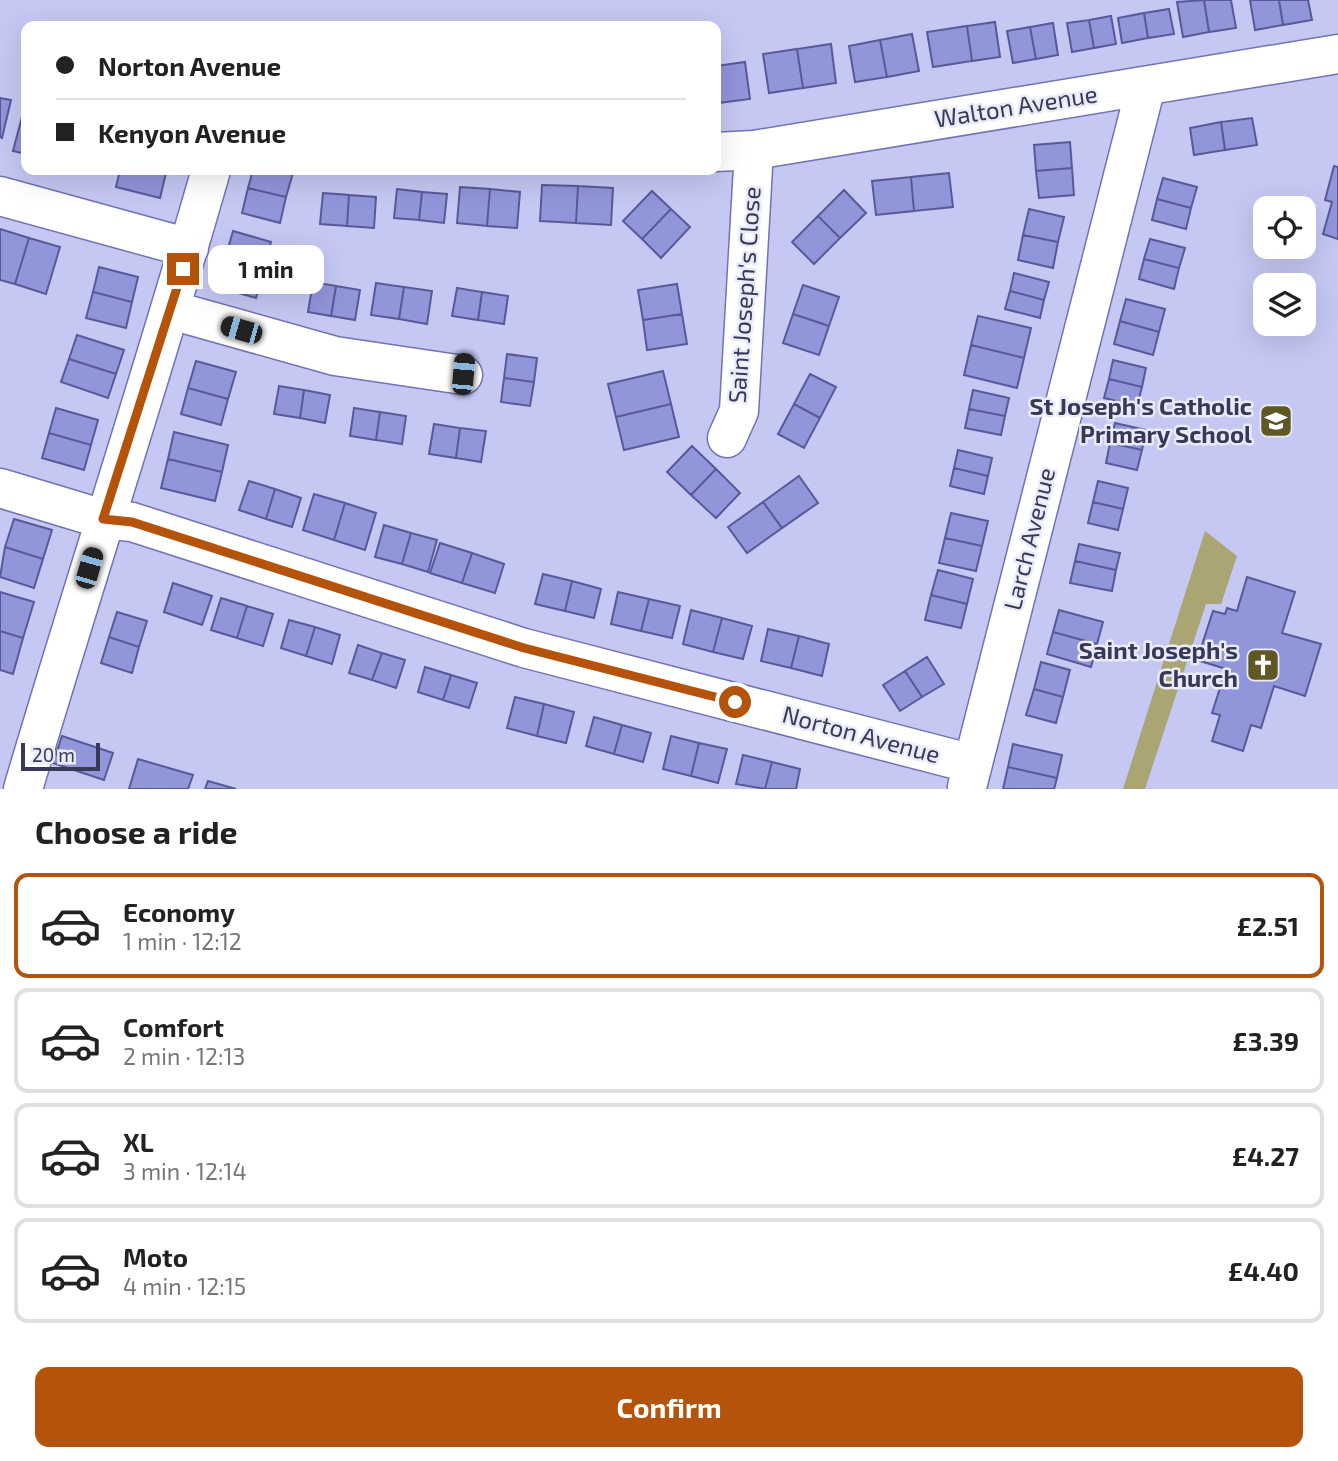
<!DOCTYPE html>
<html lang="en">
<head>
<meta charset="utf-8">
<style>
	:root { --surface:#fff; --page:#f6f6f6; --text:#222; --muted:#767676; --line:#e0e0e0; --accent:#b45309 }
	body { margin:0; font-family:"Exo 2",sans-serif; background:var(--page); color:var(--text); height:100vh; display:flex; flex-direction:column; font-size:26px; white-space:nowrap }
	* { box-sizing:border-box; margin:0 }
	p { font-size:23px; color:var(--muted) }
	.icon { flex:none; width:38px; height:38px; fill:none; stroke:currentColor; stroke-width:2; stroke-linecap:round; stroke-linejoin:round }
	.map { position:relative; height:789px; overflow:hidden }
	.drawer { display:flex; flex-direction:column; background:var(--surface); flex:1 }
	.drawer>* { flex:none }
	.top-card { position:absolute; left:21px; top:21px; width:700px; height:154px; border-radius:14px; box-shadow:0 7px 28px #0002; display:grid; align-content:center; height:154px; padding:0 35px; background:var(--surface) }
	.buttons { position:absolute; left:1253px; top:196px; display:grid; gap:14px }
	.buttons a { display:grid; place-items:center; width:63px; height:63px; border-radius:14px; background:var(--surface); box-shadow:0 7px 28px #0002; font-size:35px }
	.scale { position:absolute; left:21px; bottom:18px; width:79px; box-sizing:border-box; padding-left:7px; border:4px solid #373956; border-top:0; font-size:19px; line-height:24px; white-space:nowrap; color:#373956; -webkit-text-stroke:5px #eaebfa; paint-order:stroke }
	.end { position:absolute; width:32px; height:32px; margin:-16px; border:9px solid #b45309; background:#fff; box-shadow:0 0 0 4px #fff }
	.from { border-radius:50% }
	.bubble { position:absolute; height:49px; border-radius:14px; background:var(--surface); box-shadow:0 7px 28px #0002; font-size:23px; font-weight:700; line-height:49px; text-align:center }
	.car { position:absolute; width:21px; height:42px; margin:-21px -10px; border-radius:9px; box-shadow:0 0 5px 2px #0007; background:linear-gradient(#222 24%,#8ab4d8 0 40%,#222 0 76%,#8ab4d8 0 86%,#222 0) }
	.top-card b { display:flex; align-items:center; gap:24px; height:66px; font-size:26px }
	.top-card b+b { border-top:2px solid var(--line) }
	.top-card i { width:18px; height:18px; background:var(--text) }
	ul { padding:0; list-style:none }
	li { display:flex; align-items:center; gap:21px; height:105px; margin:0 14px 10px; padding:0 21px; border:4px solid var(--line); border-radius:14px }
	li div { flex:1 }
	li b { display:block; font-size:26px }
	li em { font-style:normal; font-weight:700 }
	li.current { border-color:var(--accent) }
	li>.icon { width:63px; height:63px; stroke-width:1.5 }
	h2 { padding:0 35px; font-size:32px; line-height:84px }
	.primary-button { display:flex; gap:14px; margin-top:auto; padding:14px 35px }
	.primary-button a { flex:1; height:80px; border-radius:14px; background:var(--accent); color:#fff; font-size:28px; font-weight:700; line-height:80px; text-align:center }
	.map>svg:first-child { display:block }
	.green { fill:#aba473 }
	.building { fill:#9195da; stroke:#585998; stroke-width:2 }
	.lines { fill:none; stroke-linecap:round; stroke-linejoin:round }
	.minor-casing { stroke:#7173b5; stroke-width:41 }
	.minor { stroke:#fff; stroke-width:38 }
	.route { stroke:#b45309; stroke-width:9 }
	.labels { text-anchor:middle; stroke-width:5; stroke-linejoin:round; paint-order:stroke }
	.street-label { font-size:24px; fill:#373956; stroke:#eaebfa }
	.poi-label { font-size:24px; font-weight:bold; fill:#373956; stroke:#eaebfa; text-anchor:end }
</style>
</head>
<body>
<div class="map">
<svg width="1338" height="789" viewBox="0 0 1338 789">
	<rect width="100%" height="100%" fill="#c4c8f3"/>
	<path class="green" d="M1205,531l32,25 -16,48h-15l-61,185h-22z"/>
	<path class="building" d="M1204,0l5,32 -26,5 -6,-35z
		M1204,0h27l5,28 -27,4z
		M1250,0h29l4,25 -28,5z
		M1279,0h29l4,20 -29,5z
		M1169,9l5,25 -26,4 -4,-25z
		M1144,13l4,25 -26,5 -4,-25z
		M1111,16l5,28 -22,4 -5,-28z
		M1089,20l5,28 -22,4 -5,-29z
		M995,22l5,35 -28,4 -5,-35z
		M1053,23l5,32 -22,4 -6,-32z
		M967,26l5,35 -39,6 -6,-35z
		M1030,27l6,32 -23,4 -6,-32z
		M912,34l7,37 -32,6 -7,-37z
		M880,40l7,37 -32,5 -6,-36z
		M831,44l5,39 -33,5 -6,-39z
		M797,49l6,39 -34,5 -6,-39z
		M745,62l5,37 -32,4 -2,-37z
		M0,98l11,2 -9,38 -2,-1z
		M23,113h3v41l-13,-3z
		M1252,118l5,27 -32,5 -4,-28z
		M1221,122l4,28 -31,5 -4,-27z
		M1070,142l2,26 -36,3 -2,-26z
		M1334,166l4,1v72l-15,-5 9,-32 -7,-2z
		M1072,168l2,27 -35,3 -3,-27z
		M120,170l46,3 -6,25 -44,-11z
		M253,170l40,3 -7,24 -38,-9z
		M949,173l4,34 -39,4 -3,-34z
		M911,177l3,34 -38,4 -4,-34z
		M1163,178l34,9 -6,21 -34,-9z
		M542,185l36,1 -2,37 -36,-2z
		M578,186l35,2 -2,37 -35,-2z
		M460,187l30,2 -3,37 -30,-3z
		M248,188l38,9 -6,26 -38,-10z
		M397,189l25,3 -3,28 -25,-2z
		M490,189l30,3 -3,36 -30,-2z
		M844,190l22,23 -26,25 -22,-22z
		M652,191l19,18 -29,30 -19,-18z
		M422,192l25,2 -3,29 -25,-3z
		M323,193l26,2 -2,31 -27,-2z
		M349,195l27,2 -2,31 -27,-2z
		M1157,199l34,9 -5,21 -34,-9z
		M671,209l19,18 -29,31 -19,-19z
		M1029,209l35,8 -6,25 -35,-7z
		M818,216l22,22 -26,26 -22,-22z
		M0,229l29,9 -14,46 -15,-4z
		M233,231l38,11 -7,28 -39,-11z
		M1023,235l35,7 -5,26 -35,-8z
		M29,238l31,9 -14,47 -31,-10z
		M1150,239l35,9 -6,20 -35,-9z
		M225,259l39,11 -8,28 -39,-11z
		M1144,259l35,9 -5,21 -35,-10z
		M99,267l39,10 -6,25 -39,-10z
		M1014,273l35,9 -5,18 -34,-9z
		M313,282l23,4 -5,30 -23,-4z
		M376,283l28,4 -5,32 -28,-4z
		M677,284l5,30 -39,6 -5,-30z
		M803,285l36,12 -10,29 -36,-12z
		M336,286l24,4 -5,30 -24,-4z
		M404,287l28,4 -5,33 -28,-5z
		M457,288l25,4 -4,28 -26,-4z
		M1010,291l34,9 -4,18 -35,-9z
		M93,292l39,10 -6,26 -40,-10z
		M482,292l26,4 -4,28 -26,-4z
		M1126,299l39,10 -6,23 -39,-11z
		M682,314l5,30 -40,6 -4,-30z
		M793,314l36,12 -10,29 -36,-12z
		M978,316l53,12 -7,30 -53,-13z
		M1120,321l39,11 -6,23 -39,-11z
		M77,335l47,15 -8,24 -47,-15z
		M971,345l53,13 -7,30 -53,-13z
		M507,354l30,4 -3,24 -30,-4z
		M69,359l47,15 -8,24 -47,-16z
		M1113,360l33,8 -4,19 -33,-8z
		M196,361l40,11 -8,27 -40,-11z
		M663,371l8,33 -55,13 -8,-33z
		M810,374l26,13 -16,31 -26,-14z
		M504,378l30,4 -4,24 -29,-4z
		M1109,379l33,8 -5,19 -33,-8z
		M279,386l25,4 -4,28 -26,-4z
		M188,388l40,11 -7,26 -40,-11z
		M304,390l26,5 -5,28 -25,-5z
		M973,390l36,8 -4,18 -36,-7z
		M671,404l8,33 -55,13 -8,-33z
		M794,404l26,14 -16,30 -26,-14z
		M56,408l42,12 -7,25 -42,-12z
		M354,408l26,4 -4,28 -26,-4z
		M969,409l36,7 -4,19 -36,-7z
		M380,412l26,4 -4,28 -26,-4z
		M1115,423l31,7 -4,20 -32,-7z
		M434,424l26,4 -4,30 -27,-4z
		M460,428l26,3 -5,31 -25,-4z
		M174,432l54,13 -6,27 -54,-13z
		M49,433l42,12 -7,25 -42,-12z
		M1110,443l32,7 -5,20 -31,-7z
		M692,446l24,23 -25,26 -24,-23z
		M958,450l34,8 -4,18 -34,-8z
		M168,459l54,13 -7,29 -54,-13z
		M954,468l34,8 -4,18 -34,-8z
		M716,469l24,24 -24,25 -25,-23z
		M799,476l19,27 -36,25 -19,-26z
		M249,481l26,8 -9,30 -27,-9z
		M1098,481l30,7 -5,21 -30,-7z
		M275,489l26,9 -9,29 -26,-8z
		M314,494l31,9 -11,37 -31,-10z
		M763,502l19,26 -35,25 -19,-26z
		M1093,502l30,7 -5,21 -30,-7z
		M345,503l31,10 -11,37 -31,-10z
		M951,513l37,8 -6,25 -37,-8z
		M14,519l38,11 -9,29 -38,-12z
		M384,525l27,8 -9,31 -27,-7z
		M411,533l26,7 -9,32 -26,-8z
		M945,538l37,8 -6,25 -37,-8z
		M440,543l32,10 -10,30 -32,-10z
		M1079,544l41,9 -4,17 -41,-9z
		M5,547l38,12 -9,29 -34,-11z
		M472,553l32,11 -9,29 -33,-10z
		M1075,561l41,9 -4,21 -42,-8z
		M938,570l35,9 -6,25 -36,-9z
		M543,574l29,7 -7,30 -30,-7z
		M1247,577l48,15 -13,41 39,11 -16,52 -31,-10 -13,42 -10,-3 -8,26 -31,-10 8,-26 -8,-2 14,-44 -29,-9 16,-49 12,3 2,-6 10,3z
		M572,581l29,8 -7,29 -29,-7z
		M173,583l39,13 -10,29 -38,-13z
		M0,592l34,10 -11,36 -23,-7z
		M618,592l31,7 -8,32 -30,-7z
		M931,595l36,9 -6,24 -36,-8z
		M221,598l26,8 -10,32 -26,-8z
		M649,599l31,7 -8,32 -31,-7z
		M247,606l26,8 -10,32 -26,-8z
		M691,610l31,8 -9,34 -30,-8z
		M1059,610l44,12 -6,22 -44,-12z
		M117,612l30,9 -8,26 -30,-10z
		M722,618l30,8 -9,33 -30,-7z
		M289,620l26,7 -9,29 -25,-8z
		M315,627l25,8 -8,29 -26,-8z
		M768,629l31,7 -8,32 -30,-7z
		M0,631l23,7 -10,36 -13,-4z
		M1053,632l44,12 -6,23 -44,-13z
		M799,636l30,8 -7,32 -31,-8z
		M109,637l30,10 -7,26 -31,-10z
		M358,645l24,8 -10,27 -23,-7z
		M382,653l23,7 -9,28 -24,-8z
		M927,657l17,27 -22,13 -17,-26z
		M1041,662l29,8 -7,27 -29,-8z
		M425,667l26,8 -8,25 -25,-8z
		M905,671l17,26 -22,14 -17,-26z
		M451,675l26,8 -8,25 -26,-8z
		M1034,689l29,8 -7,26 -30,-8z
		M515,697l29,7 -7,32 -30,-8z
		M544,704l30,8 -8,31 -29,-7z
		M594,717l28,8 -8,29 -28,-8z
		M622,725l29,8 -8,29 -29,-8z
		M62,736l51,17 -9,27 -51,-17z
		M671,736l28,7 -8,33 -28,-7z
		M699,743l28,6 -9,34 -27,-7z
		M1013,744l49,11 -5,23 -49,-11z
		M743,755l29,7 -7,27 -29,-5z
		M138,759l55,16 -5,14h-59z
		M772,762l28,7 -4,20h-31z
		M1008,767l49,11 -3,11h-51z
		M208,781l28,8h-31z"/>
	<g class="lines">
		<defs>
			<path id="minor" d="M716,152l38,-2 584,-96
				M0,196l189,52
				M171,310l164,46 128,19
				M727,438l12,-27 15,-261
				M0,488l103,31 29,3 392,126 449,116
				M967,787l179,-701
				M23,789c61,-207 129,-412 188,-619"/>
		</defs>
		<use href="#minor" class="minor-casing"/>
		<use href="#minor" class="minor"/>
	</g>
	<g class="lines">
		<path class="route" d="M183,269l-80,250 29,3 392,126 211,54"/>
	</g>
	<defs>
		<symbol id="school-square" viewBox="-11 -11 22 22"><rect x="-9" y="-9" width="18" height="18" rx="4" fill="#5f5724" stroke="#eaebfa"/><path d="M0-5L7-2L0 1L-7-2ZM-4 1L0 2.5L4 1V4Q0 6-4 4Z" fill="#fff"/></symbol>
		<symbol id="church-square" viewBox="-11 -11 22 22"><rect x="-9" y="-9" width="18" height="18" rx="4" fill="#5f5724" stroke="#eaebfa"/><path d="M-1.2-6h2.4v3.5h3.3v2.4h-3.3V6h-2.4V-.1h-3.3v-2.4h3.3Z" fill="#fff"/></symbol>
	</defs>
	<g fill-rule="evenodd">
		<use href="#school-square" x="1257" y="402" width="38" height="38"/>
		<use href="#church-square" x="1244" y="646" width="38" height="38"/>
	</g>
	<g class="labels">
		<g class="street-label">
			<text transform="translate(1016 107) rotate(-9)" y="8">Walton Avenue</text>
			<text transform="translate(745 295) rotate(-86)" y="8">Saint Joseph's Close</text>
			<text transform="translate(1030 539) rotate(-76)" y="8">Larch Avenue</text>
			<text transform="translate(861 735) rotate(15)" y="8">Norton Avenue</text>
		</g>
		<g class="poi-label">
			<text x="1252" y="415">St Joseph's Catholic<tspan x="1252" dy="28">Primary School</tspan></text>
			<text x="1238" y="659">Saint Joseph's<tspan x="1238" dy="28">Church</tspan></text>
		</g>
	</g>
</svg>
<div class="buttons">
<a><svg class="icon" aria-label="locate" viewBox="0 0 24 24"><circle cx="12" cy="12" r="6"/><path d="M12 2v4M12 18v4M2 12h4M18 12h4"/></svg></a>
<a><svg class="icon" aria-label="layers" viewBox="0 0 24 24"><path d="M12 4l9 5-9 5-9-5zM3 14l9 5 9-5"/></svg></a>
</div>
<div class="scale">20 m</div>
<i class="end from" style="left:735px;top:702px"></i>
<i class="end" style="left:183px;top:269px"></i>
<div class="bubble" style="left:208px;top:245px;width:116px">1 min</div>
<i class="car" style="left:241px;top:330px;rotate:286deg"></i>
<i class="car" style="left:463px;top:374px;rotate:5deg"></i>
<i class="car" style="left:89px;top:568px;rotate:16deg"></i>
<div class="top-card">
<b><i class="from"></i>Norton Avenue</b>
<b><i></i>Kenyon Avenue</b>
</div>
</div>
<section class="drawer">
<h2>Choose a ride</h2>
<ul>
<li class="current"><svg class="icon" aria-label="car" viewBox="0 0 24 24"><path d="M5 17H2v-5l4-1 3-4h7l3 4 3 1v5h-3M9 17h6M6 11h13"/><circle cx="7" cy="17" r="2"/><circle cx="17" cy="17" r="2"/></svg><div><b>Economy</b><p>1 min · 12:12</p></div><em>£2.51</em></li>
<li><svg class="icon" aria-label="car" viewBox="0 0 24 24"><path d="M5 17H2v-5l4-1 3-4h7l3 4 3 1v5h-3M9 17h6M6 11h13"/><circle cx="7" cy="17" r="2"/><circle cx="17" cy="17" r="2"/></svg><div><b>Comfort</b><p>2 min · 12:13</p></div><em>£3.39</em></li>
<li><svg class="icon" aria-label="car" viewBox="0 0 24 24"><path d="M5 17H2v-5l4-1 3-4h7l3 4 3 1v5h-3M9 17h6M6 11h13"/><circle cx="7" cy="17" r="2"/><circle cx="17" cy="17" r="2"/></svg><div><b>XL</b><p>3 min · 12:14</p></div><em>£4.27</em></li>
<li><svg class="icon" aria-label="car" viewBox="0 0 24 24"><path d="M5 17H2v-5l4-1 3-4h7l3 4 3 1v5h-3M9 17h6M6 11h13"/><circle cx="7" cy="17" r="2"/><circle cx="17" cy="17" r="2"/></svg><div><b>Moto</b><p>4 min · 12:15</p></div><em>£4.40</em></li>
</ul>
<div class="primary-button"><a>Confirm</a></div>
</section>
</body>
</html>
